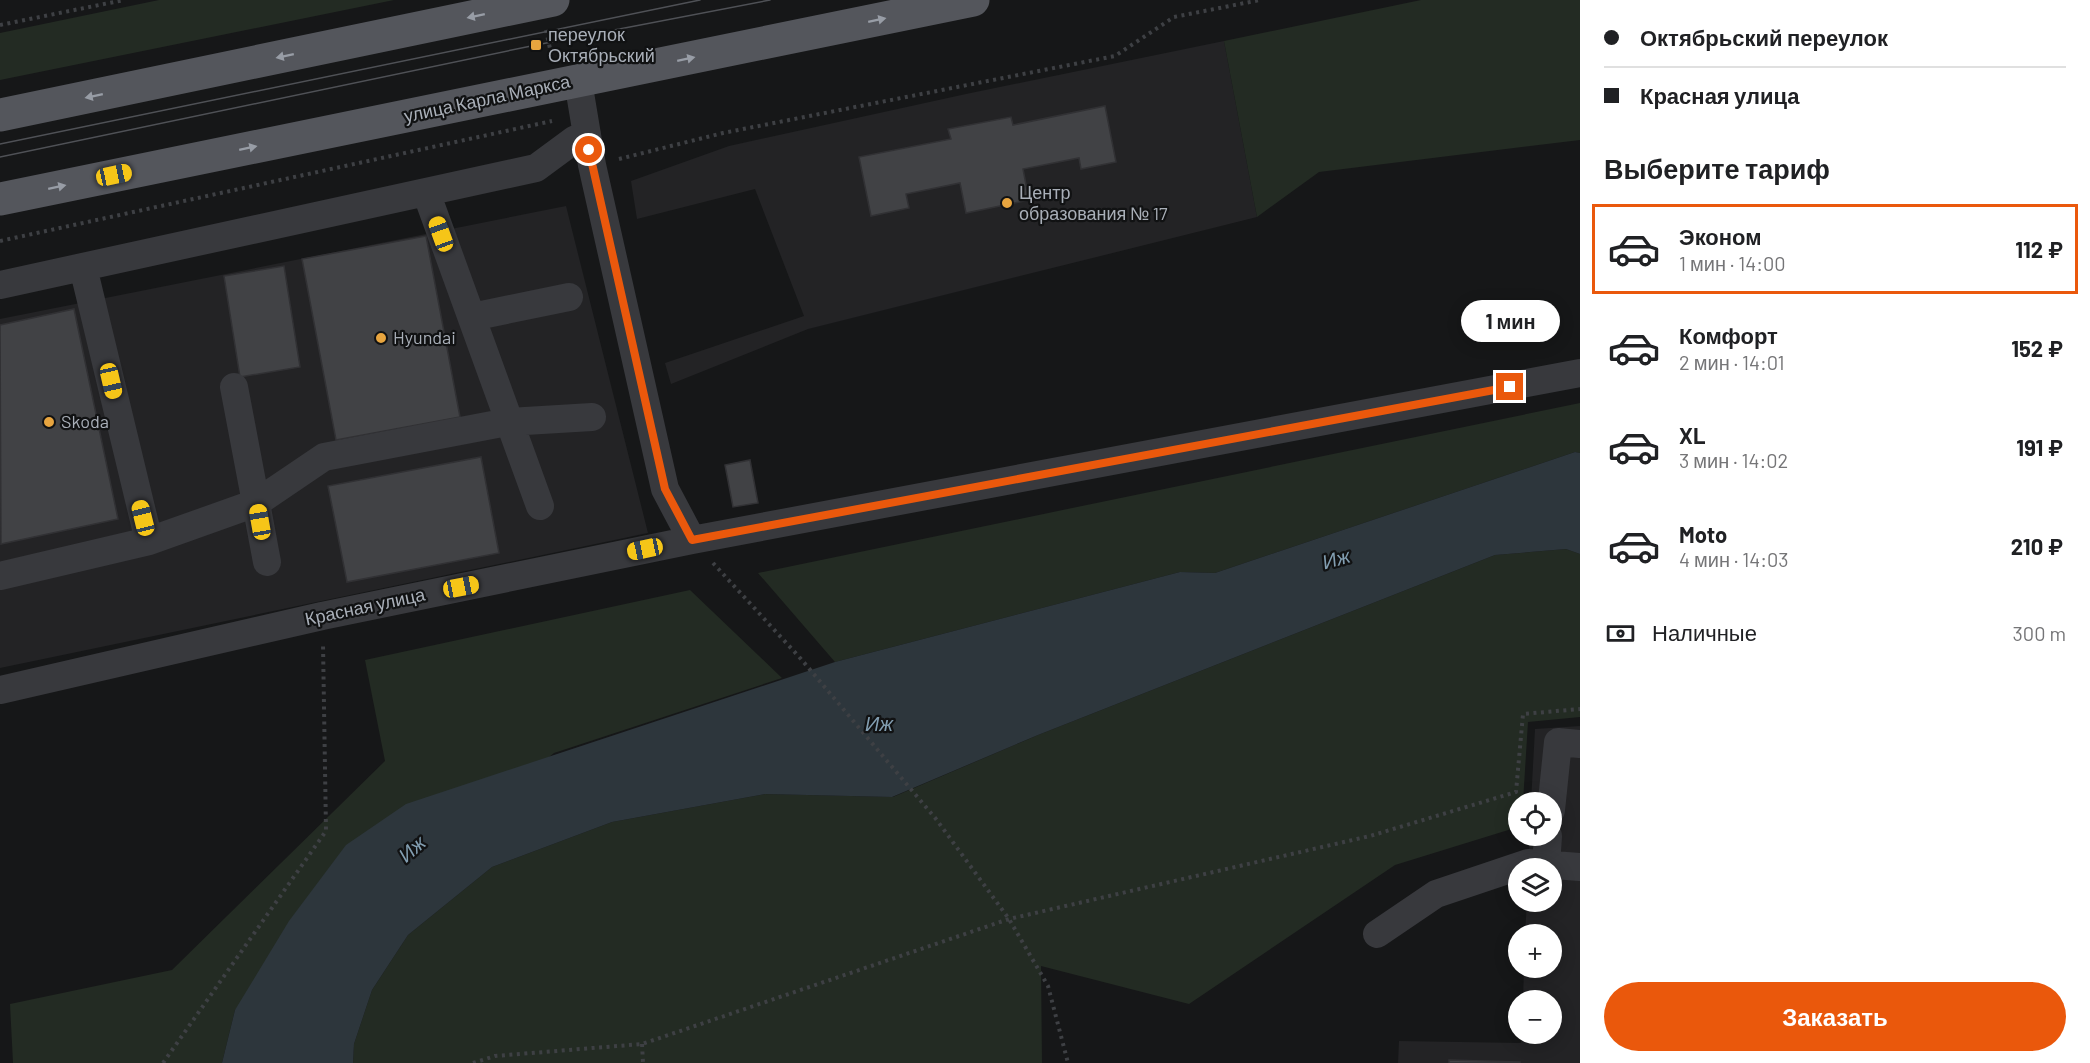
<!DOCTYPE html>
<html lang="ru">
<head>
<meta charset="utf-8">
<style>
	:root { --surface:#fff; --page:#f6f6f6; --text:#202124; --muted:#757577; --line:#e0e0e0; --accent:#ea580c }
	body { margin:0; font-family:Barlow,sans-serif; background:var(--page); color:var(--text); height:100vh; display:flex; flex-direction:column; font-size:22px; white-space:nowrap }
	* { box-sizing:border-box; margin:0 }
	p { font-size:20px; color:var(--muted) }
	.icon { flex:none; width:33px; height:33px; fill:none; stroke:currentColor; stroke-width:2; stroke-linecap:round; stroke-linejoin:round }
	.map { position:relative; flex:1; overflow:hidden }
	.sheet { display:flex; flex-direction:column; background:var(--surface); width:510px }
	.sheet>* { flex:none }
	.top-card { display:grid; align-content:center; height:132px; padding:0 24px; background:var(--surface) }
	.fabs { position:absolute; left:1508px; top:792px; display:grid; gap:12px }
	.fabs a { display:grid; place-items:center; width:54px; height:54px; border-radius:50%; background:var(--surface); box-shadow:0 3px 15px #0003; font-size:30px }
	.end { position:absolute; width:27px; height:27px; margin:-14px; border:8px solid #ea580c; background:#fff; box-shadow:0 0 0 3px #fff }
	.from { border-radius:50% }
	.bubble { position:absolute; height:42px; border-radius:21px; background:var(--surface); box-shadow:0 3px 15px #0003; font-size:20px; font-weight:700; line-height:42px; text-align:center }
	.car { position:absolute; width:18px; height:36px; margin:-18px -9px; border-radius:8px; box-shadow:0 0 4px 2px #0007; background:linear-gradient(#f5c518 24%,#345 0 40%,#f5c518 0 76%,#345 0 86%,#f5c518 0) }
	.top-card b { display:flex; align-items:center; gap:21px; height:57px; font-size:22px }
	.top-card b+b { border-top:2px solid var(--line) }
	.top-card i { width:15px; height:15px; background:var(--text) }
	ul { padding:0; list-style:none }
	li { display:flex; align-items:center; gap:18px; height:90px; margin:0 12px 9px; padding:0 12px; border:3px solid transparent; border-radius:0px }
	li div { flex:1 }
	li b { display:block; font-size:22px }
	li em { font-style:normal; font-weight:700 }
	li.active { border-color:var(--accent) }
	li>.icon { width:54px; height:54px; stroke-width:1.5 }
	h2 { padding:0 24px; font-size:27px; line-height:72px }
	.pay { display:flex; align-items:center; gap:15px; height:66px; padding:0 24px; font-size:22px }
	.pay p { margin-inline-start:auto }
	.cta { display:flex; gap:12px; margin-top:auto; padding:12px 24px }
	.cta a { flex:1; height:69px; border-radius:36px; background:var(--accent); color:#fff; font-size:24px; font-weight:700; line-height:69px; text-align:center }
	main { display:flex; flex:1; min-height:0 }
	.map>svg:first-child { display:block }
	.built { fill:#232325 }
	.green { fill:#232b23 }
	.water { fill:#2d363c }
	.building { fill:#414245; stroke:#313134; stroke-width:1.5 }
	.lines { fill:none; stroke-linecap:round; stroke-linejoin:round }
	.path { stroke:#3e4044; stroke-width:4; stroke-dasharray:3 4.5; stroke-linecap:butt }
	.minor { stroke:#38393d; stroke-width:28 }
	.major { stroke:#54565c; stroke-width:33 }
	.tram { stroke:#4f5156; stroke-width:1.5 }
	.oneway { fill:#989da6 }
	.route { stroke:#ea580c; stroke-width:8 }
	.poi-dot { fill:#e8a53f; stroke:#111213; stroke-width:2 }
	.labels { text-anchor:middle; stroke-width:4.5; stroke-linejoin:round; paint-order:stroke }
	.poi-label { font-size:18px; fill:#a9afb8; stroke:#111213; text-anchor:start }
	.street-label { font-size:18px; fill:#a9afb8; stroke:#111213 }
	.water-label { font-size:20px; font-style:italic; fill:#829eb1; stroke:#111213 }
</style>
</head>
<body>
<main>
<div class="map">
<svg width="1580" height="1063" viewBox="0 0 1580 1063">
	<rect width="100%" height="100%" fill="#161718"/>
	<path class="built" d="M1224,41l33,176 -449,112 -137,55 -6,-21 139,-47 -49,-127 -118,30 -6,-38 98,-35 237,-52z
		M566,206l82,327 -648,135v-349z
		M1580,726v337h-182l1,-22 122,2 1,-9h29v-34h-28l1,-32h27v-34h-26l2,-32h24v-34h-23l2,-32h21v-34h-20l4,-73z"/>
	<path class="green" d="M159,0h235l-394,80v-47z
		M1421,0h159v140l-261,32 -62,45 -33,-176z
		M1580,403v50l-5,-1 -360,121 -35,-1 -345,90 -77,-89z
		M1566,549l14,5v163l-52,5 -5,80h-5v25l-123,38 -206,139 -148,-38 1,97h-689l1,-19 18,-54 36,-55 84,-68 120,-45 153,-28 128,3 145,-62 457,-180z
		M690,590l92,88 -228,75 -319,257 -13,53h-209l-3,-59 162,-34 213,-209 -20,-101z"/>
	<path class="water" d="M1575,452l5,1v101l-14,-5 -71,6 -457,180 -146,62 -127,-3 -153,28 -120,45 -84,68 -36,55 -18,54 -1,19h-131l13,-53 54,-89 57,-76 60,-41 429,-142 345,-90 35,1z"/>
	<path class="building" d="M1105,106l11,56 -35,7 -2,-11 -56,11 6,31 -63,13 -6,-30 -54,11 3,14 -38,8 -12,-59 92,-18 -3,-10 63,-12 2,8z
		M426,236l34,181 -124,23 -34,-181z
		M284,266l16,101 -60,10 -16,-101z
		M74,309l44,210 -117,25 -1,-219z
		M481,457l18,96 -152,29 -19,-96z
		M750,460l8,43 -25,4 -8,-42z
		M1449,1060l71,2v1h-71z"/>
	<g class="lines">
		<path class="path" d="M0,25l124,-25
			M546,30l6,28
			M619,159l104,-26 392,-77 59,-39 86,-17
			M0,241l552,-120
			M713,563l88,96 135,160 73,100 39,67 20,77
			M642,1044l1,19
			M163,1063l163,-232 -3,-187
			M473,1063l22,-7 147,-12 367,-125 361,-83 146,-44 7,-78 57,-5"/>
		<path class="minor" d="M578,81l14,84 73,324 27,51
			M426,192l114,314
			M0,285l536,-117 38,-28 13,-6
			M472,317l97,-20
			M149,541l107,-38 -22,-116
			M267,562l-11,-59 68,-46 184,-35 84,-5
			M0,576l149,-35 -66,-274
			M0,690l322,-74 370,-76 888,-167
			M1551,810l7,-68 22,2
			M1546,865l2,-29
			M1377,934l59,-40 92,-31 52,4"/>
		<path class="major" d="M0,115l553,-115
			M0,199l973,-199"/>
		<path class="tram" d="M0,144l700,-144
			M0,157l536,-112 234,-45"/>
	</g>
	<defs><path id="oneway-solid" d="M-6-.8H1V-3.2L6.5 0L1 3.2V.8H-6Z" transform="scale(1.5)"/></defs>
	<g class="oneway">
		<use href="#oneway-solid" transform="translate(476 16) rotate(168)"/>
		<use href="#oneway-solid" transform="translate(877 20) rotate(-12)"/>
		<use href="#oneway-solid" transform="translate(285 56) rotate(168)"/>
		<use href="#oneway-solid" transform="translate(686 59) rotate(-12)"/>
		<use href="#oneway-solid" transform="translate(94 96) rotate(168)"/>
		<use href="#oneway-solid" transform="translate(248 148) rotate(-12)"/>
		<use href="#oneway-solid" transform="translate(57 187) rotate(-12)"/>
	</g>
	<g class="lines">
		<path class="route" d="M589,150l76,339 27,51 818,-153"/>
	</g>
	<g class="poi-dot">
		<rect x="530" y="39" width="12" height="12" rx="3"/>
		<circle cx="1007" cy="203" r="6"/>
		<circle cx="381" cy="338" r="6"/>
		<circle cx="49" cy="422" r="6"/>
	</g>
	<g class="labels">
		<g class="poi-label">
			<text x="548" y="41">переулок<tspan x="548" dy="21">Октябрьский</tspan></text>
			<text x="1019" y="199">Центр<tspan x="1019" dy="21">образования № 17</tspan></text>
			<text x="393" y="344">Hyundai</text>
			<text x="61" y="428">Skoda</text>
		</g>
		<g class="street-label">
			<text transform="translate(487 99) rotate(-12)" y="6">улица Карла Маркса</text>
			<text transform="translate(365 607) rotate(-12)" y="6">Красная улица</text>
		</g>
		<g class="water-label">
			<text transform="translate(1336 559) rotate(-16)" y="7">Иж</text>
			<text x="879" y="731">Иж</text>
			<text transform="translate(412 849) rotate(-41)" y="7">Иж</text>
		</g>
	</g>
</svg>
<div class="fabs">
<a><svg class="icon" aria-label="locate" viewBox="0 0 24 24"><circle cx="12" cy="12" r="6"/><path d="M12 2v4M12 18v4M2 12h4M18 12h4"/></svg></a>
<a><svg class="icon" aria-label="layers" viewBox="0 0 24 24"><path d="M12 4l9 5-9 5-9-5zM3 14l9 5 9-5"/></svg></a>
<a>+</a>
<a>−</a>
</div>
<i class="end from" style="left:589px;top:150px"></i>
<i class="end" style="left:1510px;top:387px"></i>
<div class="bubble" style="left:1461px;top:300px;width:99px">1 мин</div>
<i class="car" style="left:114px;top:175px;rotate:78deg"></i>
<i class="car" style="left:441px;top:234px;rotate:340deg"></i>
<i class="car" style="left:111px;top:381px;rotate:167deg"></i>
<i class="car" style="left:143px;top:518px;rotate:346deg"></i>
<i class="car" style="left:260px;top:522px;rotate:350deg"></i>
<i class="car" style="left:645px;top:549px;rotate:258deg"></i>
<i class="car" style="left:461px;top:587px;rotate:79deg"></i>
</div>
<section class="sheet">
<div class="top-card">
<b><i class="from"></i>Октябрьский переулок</b>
<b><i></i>Красная улица</b>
</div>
<h2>Выберите тариф</h2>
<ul>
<li class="active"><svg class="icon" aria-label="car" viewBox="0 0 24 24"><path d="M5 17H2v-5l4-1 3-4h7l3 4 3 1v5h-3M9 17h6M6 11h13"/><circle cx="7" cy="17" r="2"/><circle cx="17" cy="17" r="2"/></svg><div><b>Эконом</b><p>1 мин · 14:00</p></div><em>112 ₽</em></li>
<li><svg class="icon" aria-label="car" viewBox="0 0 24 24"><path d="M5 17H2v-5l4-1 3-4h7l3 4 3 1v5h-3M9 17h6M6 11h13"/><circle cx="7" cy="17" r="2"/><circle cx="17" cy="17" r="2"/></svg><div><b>Комфорт</b><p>2 мин · 14:01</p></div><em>152 ₽</em></li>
<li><svg class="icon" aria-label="car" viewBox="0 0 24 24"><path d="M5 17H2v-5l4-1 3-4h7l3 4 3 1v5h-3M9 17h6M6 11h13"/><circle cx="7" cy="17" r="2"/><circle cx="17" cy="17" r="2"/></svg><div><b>XL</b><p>3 мин · 14:02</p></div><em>191 ₽</em></li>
<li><svg class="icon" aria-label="car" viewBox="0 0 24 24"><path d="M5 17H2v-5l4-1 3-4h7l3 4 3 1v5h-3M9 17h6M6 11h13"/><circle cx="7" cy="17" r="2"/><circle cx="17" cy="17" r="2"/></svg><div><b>Moto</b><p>4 мин · 14:03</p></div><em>210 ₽</em></li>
</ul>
<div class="pay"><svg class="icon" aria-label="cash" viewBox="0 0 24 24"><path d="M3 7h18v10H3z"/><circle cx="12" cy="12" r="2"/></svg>Наличные<p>300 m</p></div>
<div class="cta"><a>Заказать</a></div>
</section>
</main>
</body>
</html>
